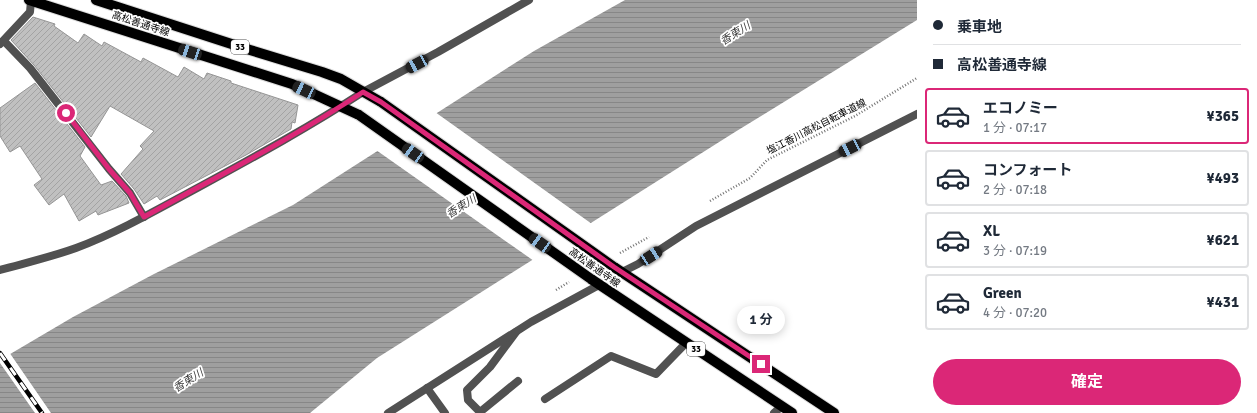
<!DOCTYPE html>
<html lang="ja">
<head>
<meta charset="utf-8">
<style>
	:root { --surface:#fff; --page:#f2f2f3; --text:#1f2937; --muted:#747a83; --line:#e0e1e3; --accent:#db2777 }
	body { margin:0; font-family:Signika,"Noto Sans JP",sans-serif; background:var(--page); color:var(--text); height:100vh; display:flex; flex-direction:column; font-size:15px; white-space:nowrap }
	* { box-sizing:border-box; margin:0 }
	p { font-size:13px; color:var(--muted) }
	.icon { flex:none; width:22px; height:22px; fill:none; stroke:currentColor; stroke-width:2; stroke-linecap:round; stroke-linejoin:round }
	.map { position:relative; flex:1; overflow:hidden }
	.drawer { display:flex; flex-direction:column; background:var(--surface); width:340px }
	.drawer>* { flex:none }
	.banner { display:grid; align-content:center; height:88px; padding:0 16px; background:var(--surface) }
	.end { position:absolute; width:18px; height:18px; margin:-9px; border:5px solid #db2777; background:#fff; box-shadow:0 0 0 2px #fff }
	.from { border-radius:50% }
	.bubble { position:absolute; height:28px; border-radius:14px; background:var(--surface); box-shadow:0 2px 10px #0003; font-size:13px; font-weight:700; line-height:28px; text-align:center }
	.car { position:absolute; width:12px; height:24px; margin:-12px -6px; border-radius:5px; box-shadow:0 0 3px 1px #0007; background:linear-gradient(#222 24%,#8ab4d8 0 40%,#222 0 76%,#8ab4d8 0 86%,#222 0) }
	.banner b { display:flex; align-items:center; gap:14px; height:38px; font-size:15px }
	.banner b+b { border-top:1px solid var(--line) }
	.banner i { width:10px; height:10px; background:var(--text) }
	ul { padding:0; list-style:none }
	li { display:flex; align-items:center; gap:12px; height:56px; margin:0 8px 6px; padding:0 8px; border:2px solid var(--line); border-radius:4px }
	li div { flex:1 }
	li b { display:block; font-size:15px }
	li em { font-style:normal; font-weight:700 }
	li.on { border-color:var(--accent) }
	li>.icon { width:36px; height:36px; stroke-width:1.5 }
	.button { display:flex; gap:8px; margin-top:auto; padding:8px 16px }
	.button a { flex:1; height:46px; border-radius:24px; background:var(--accent); color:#fff; font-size:16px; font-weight:700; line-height:46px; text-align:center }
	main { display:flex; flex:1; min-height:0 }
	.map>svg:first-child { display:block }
	.water { fill:url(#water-rules) }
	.pier { fill:#fff }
	.building { fill:url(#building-hatch); stroke:#959595 }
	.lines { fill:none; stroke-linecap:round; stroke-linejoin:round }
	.primary-casing { stroke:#dbdbdb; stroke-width:12 }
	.path { stroke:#737373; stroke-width:2.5; stroke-dasharray:1 2; stroke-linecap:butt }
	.service { stroke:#515151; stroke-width:8 }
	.minor { stroke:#515151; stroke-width:8 }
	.tertiary { stroke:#515151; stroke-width:8 }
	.primary { stroke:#000; stroke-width:10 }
	.rail-casing { stroke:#000; stroke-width:4.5 }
	.rail { stroke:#fff; stroke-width:3; stroke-dasharray:9; stroke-linecap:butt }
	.primary-bridge-casing { stroke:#dbdbdb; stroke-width:12; stroke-linecap:butt }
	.primary-bridge { stroke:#000; stroke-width:10 }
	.route { stroke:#db2777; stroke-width:5 }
	.labels { text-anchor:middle; stroke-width:3.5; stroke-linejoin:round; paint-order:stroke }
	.shield { fill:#fff; stroke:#4c4c4c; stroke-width:1 }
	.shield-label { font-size:9px; font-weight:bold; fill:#000 }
	.street-label { font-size:10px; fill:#000; stroke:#fff }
	.water-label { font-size:11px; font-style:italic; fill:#404040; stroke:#fff }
</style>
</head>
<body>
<main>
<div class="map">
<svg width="917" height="413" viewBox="0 0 917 413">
	<defs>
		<pattern id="water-rules" width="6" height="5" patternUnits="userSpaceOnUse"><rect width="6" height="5" fill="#9f9f9f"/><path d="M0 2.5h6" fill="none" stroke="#878787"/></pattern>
		<pattern id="building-hatch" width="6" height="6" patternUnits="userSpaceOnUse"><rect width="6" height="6" fill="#c0c0c0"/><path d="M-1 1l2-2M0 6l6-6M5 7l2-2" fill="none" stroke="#a3a3a3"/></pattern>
	</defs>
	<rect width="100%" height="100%" fill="#fff"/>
	<path class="water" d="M625,0h292v20l-182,112 -358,226 -67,55h-310v-53l73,-43 81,-43 139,-69 241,-154z"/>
	<path class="pier" d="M435,112l157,112 -58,37 -158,-111z
		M9,352l42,61h-16l-35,-50v-6z"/>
	<path class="building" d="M33,17l22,7 -1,2 24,17 6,-9 18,12 2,-4 37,20 2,-4 35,19 6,-10 20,12 3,-6 24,8v2l67,22 -3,18 -3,-1 -1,7 -45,26 -86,45 -3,-4 -13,8 -10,-15 -13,-15 22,-25 -3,-3 14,-15 -44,-25 -19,31 -57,-72 -23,-25z
		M35,83l50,64 -5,9 21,29 11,-4 14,15 3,7 -31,12 -2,-4 -17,10 -15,-27 -15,11 -15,-20 8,-6 -22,-33 -10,6 -10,-16v-28z"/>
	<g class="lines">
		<defs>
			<path id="primary" d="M29,0l263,84 67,31
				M96,0l154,50 72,22 19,7 40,23
				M614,267l220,146
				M591,279l201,134"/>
		</defs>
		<use href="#primary" class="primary-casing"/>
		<path class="path" d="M710,201l40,-23 17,-18 88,-44 62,-38
			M620,253l29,-16
			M556,290l13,-8"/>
		<path class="service" d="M4,41l26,27 79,101 21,24 14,24"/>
		<path class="minor" d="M0,44l30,-32 1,-11
			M363,92l75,-40 91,-52
			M427,388l18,25
			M545,399l66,-43 45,18 30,-31
			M480,412l38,-31
			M481,413l-13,-13 -1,-10 23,-23 26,-35
			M774,413l8,-7"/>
		<path class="tertiary" d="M0,270c25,-7 51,-13 76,-22 43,-16 84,-40 125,-62 55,-30 110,-60 162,-94
			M622,272l16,-8 58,-38 221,-112
			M388,413l143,-91 68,-37"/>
		<use href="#primary" class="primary"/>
		<defs>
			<path id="rail" d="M0,353l42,60"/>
		</defs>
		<use href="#rail" class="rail-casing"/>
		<use href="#rail" class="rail"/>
		<defs>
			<path id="primary-bridge" d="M381,102l233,165
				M359,115l232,164"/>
		</defs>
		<use href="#primary-bridge" class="primary-bridge-casing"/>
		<use href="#primary-bridge" class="primary-bridge"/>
	</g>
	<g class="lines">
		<path class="route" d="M66,113l43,56 21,24 14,24c74,-41 149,-79 219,-125l18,10 233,165 147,97"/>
	</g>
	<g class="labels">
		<g class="shield">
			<rect x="231" y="40" width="18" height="14" rx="3"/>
			<rect x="687" y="342" width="18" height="14" rx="3"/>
		</g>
		<g class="shield-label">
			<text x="240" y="50">33</text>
			<text x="696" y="352">33</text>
		</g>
		<g class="street-label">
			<text transform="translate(141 23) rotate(18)" y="4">高松善通寺線</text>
			<text transform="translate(816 126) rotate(-27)" y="4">塩江香川高松自転車道線</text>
			<text transform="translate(595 267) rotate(35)" y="4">高松善通寺線</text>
		</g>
		<g class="water-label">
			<text transform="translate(735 33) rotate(-32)" y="4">香東川</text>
			<text transform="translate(461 206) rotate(-32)" y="4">香東川</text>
			<text transform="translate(188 380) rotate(-32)" y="4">香東川</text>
		</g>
	</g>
</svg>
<i class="end from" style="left:66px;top:113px"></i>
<i class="end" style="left:761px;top:364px"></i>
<div class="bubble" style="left:737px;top:306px;width:48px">1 分</div>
<i class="car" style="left:190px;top:52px;rotate:288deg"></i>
<i class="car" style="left:417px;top:64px;rotate:242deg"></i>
<i class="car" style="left:304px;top:90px;rotate:295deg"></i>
<i class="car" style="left:850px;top:148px;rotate:243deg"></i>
<i class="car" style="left:413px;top:153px;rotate:305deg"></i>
<i class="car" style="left:540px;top:243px;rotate:305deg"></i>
<i class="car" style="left:651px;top:256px;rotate:57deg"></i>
</div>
<section class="drawer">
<div class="banner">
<b><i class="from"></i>乗車地</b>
<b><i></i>高松善通寺線</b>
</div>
<ul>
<li class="on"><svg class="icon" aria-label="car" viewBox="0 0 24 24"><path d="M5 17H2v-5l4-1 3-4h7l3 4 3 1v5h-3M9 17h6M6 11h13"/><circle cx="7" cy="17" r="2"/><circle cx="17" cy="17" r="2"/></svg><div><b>エコノミー</b><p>1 分 · 07:17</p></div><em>¥365</em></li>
<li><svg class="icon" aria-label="car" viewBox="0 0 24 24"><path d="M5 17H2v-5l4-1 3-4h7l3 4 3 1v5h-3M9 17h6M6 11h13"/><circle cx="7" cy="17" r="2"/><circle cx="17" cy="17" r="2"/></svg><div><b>コンフォート</b><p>2 分 · 07:18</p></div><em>¥493</em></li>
<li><svg class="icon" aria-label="car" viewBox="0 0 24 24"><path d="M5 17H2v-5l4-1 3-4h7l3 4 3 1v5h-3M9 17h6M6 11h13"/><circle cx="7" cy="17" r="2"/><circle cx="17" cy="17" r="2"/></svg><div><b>XL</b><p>3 分 · 07:19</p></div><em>¥621</em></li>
<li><svg class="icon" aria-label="car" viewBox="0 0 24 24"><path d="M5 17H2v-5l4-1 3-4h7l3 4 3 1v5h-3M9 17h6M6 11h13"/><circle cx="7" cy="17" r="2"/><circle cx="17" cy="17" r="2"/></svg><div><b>Green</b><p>4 分 · 07:20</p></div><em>¥431</em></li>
</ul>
<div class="button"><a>確定</a></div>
</section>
</main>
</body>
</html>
